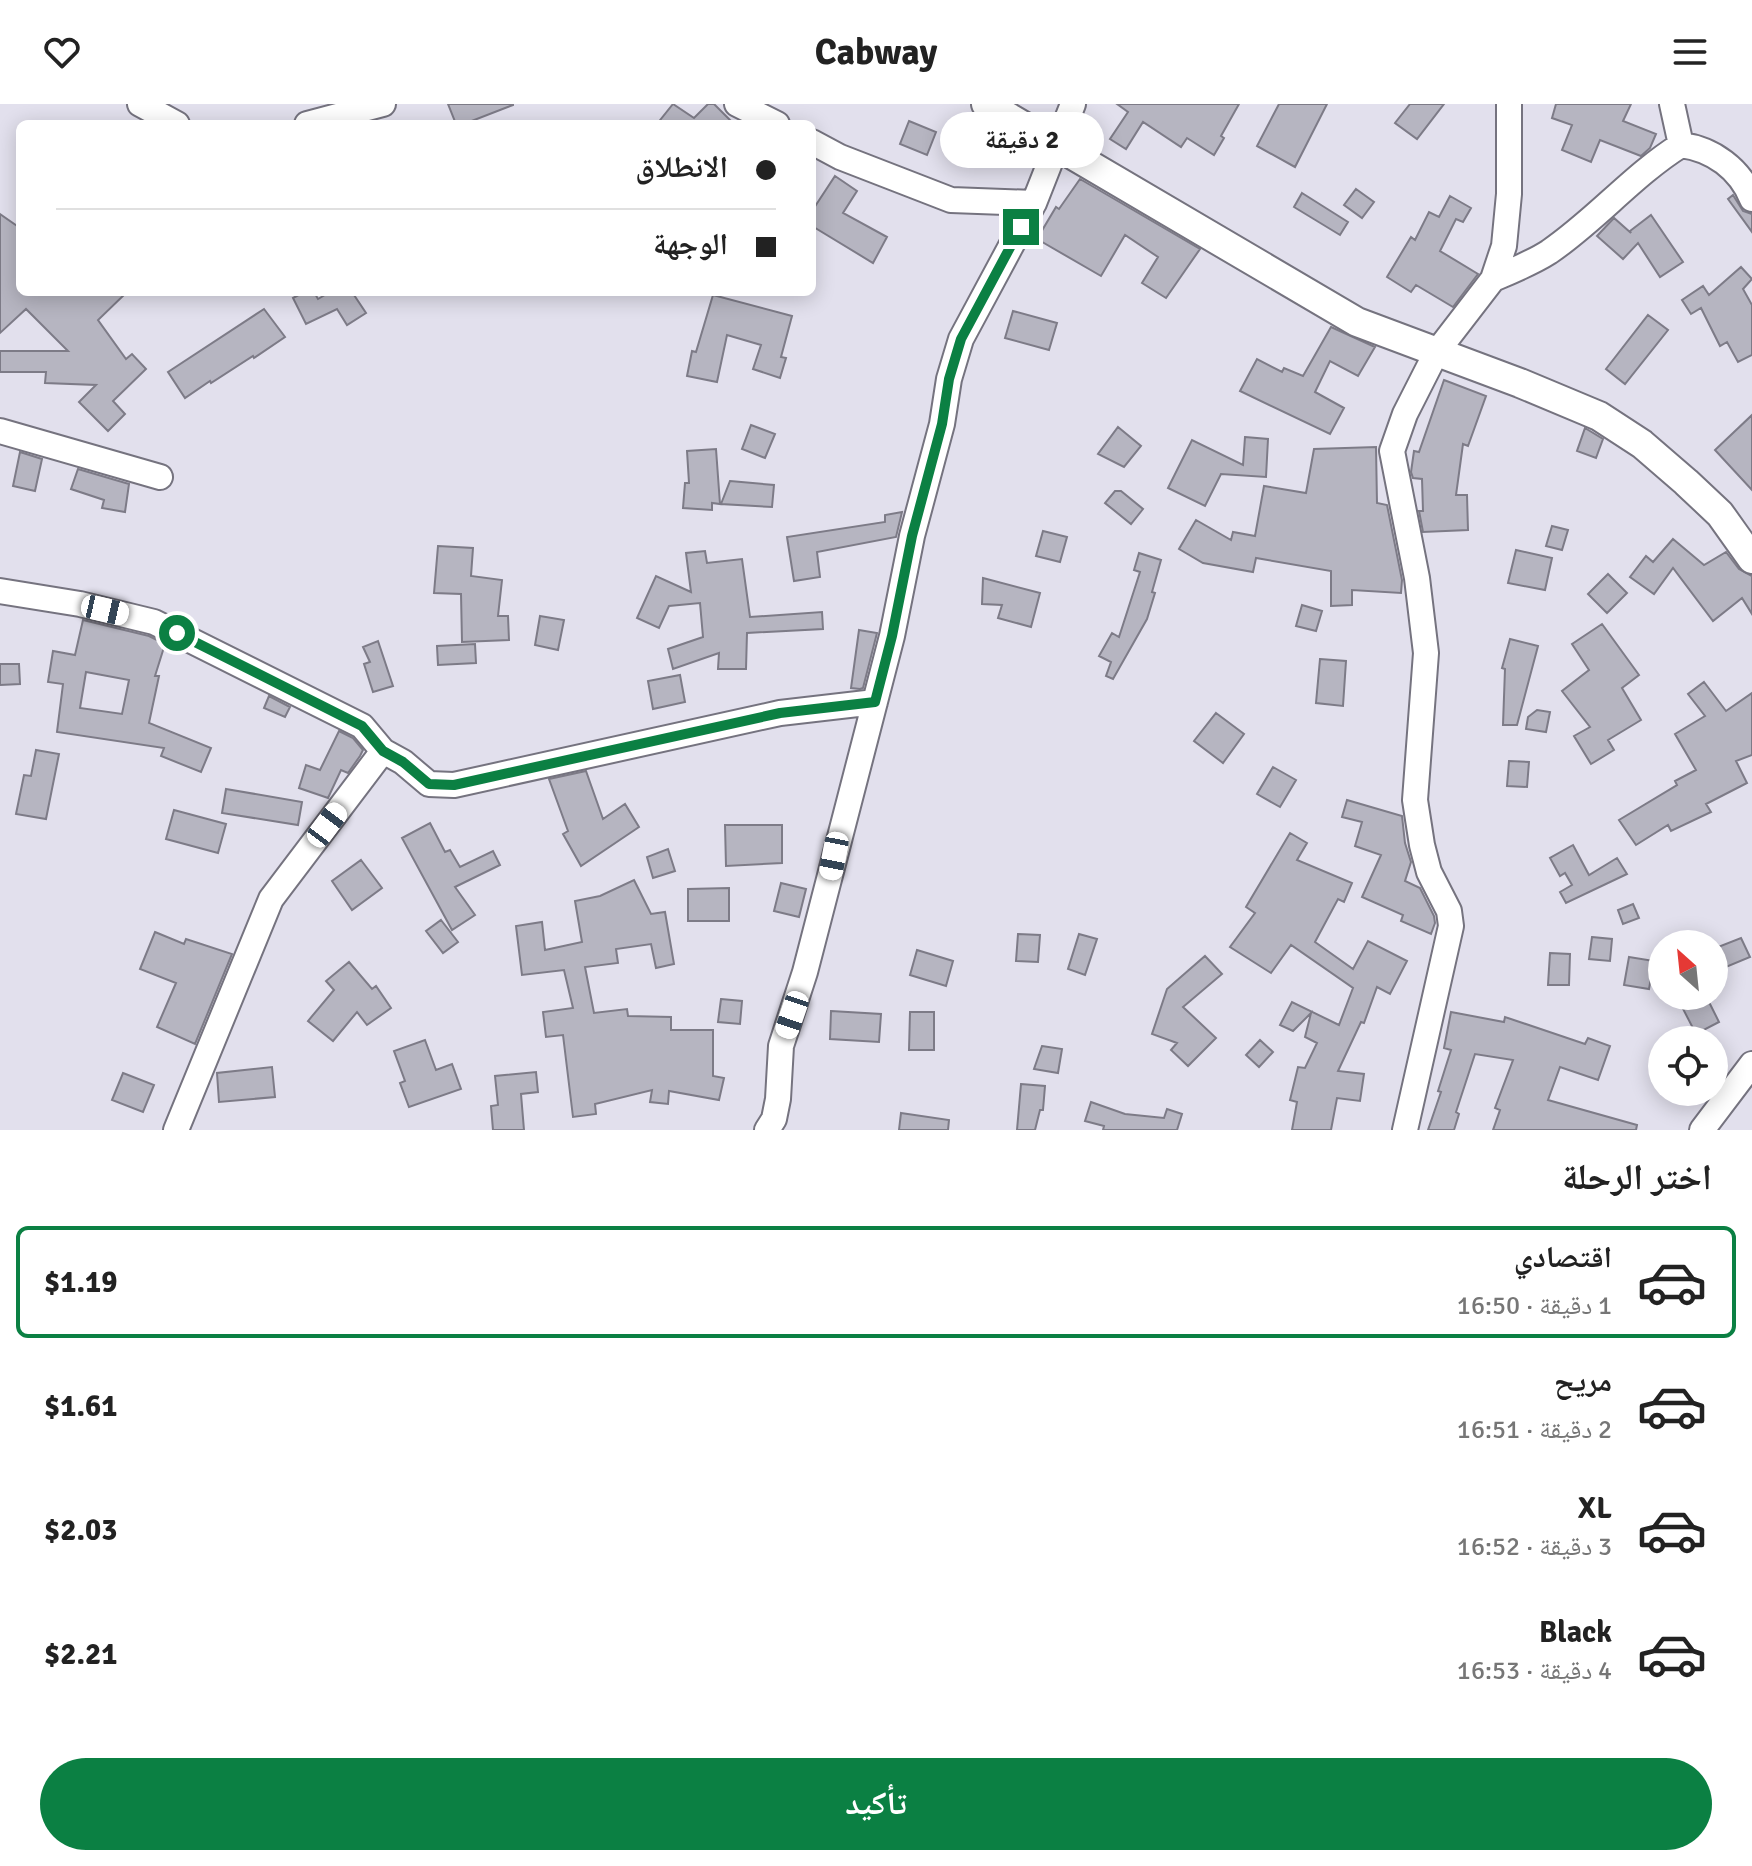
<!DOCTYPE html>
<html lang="ar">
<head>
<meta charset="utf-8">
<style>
	:root { --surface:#fff; --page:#f6f6f6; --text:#222; --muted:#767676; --line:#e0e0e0; --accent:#0b8043 }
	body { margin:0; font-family:Signika,"Noto Naskh Arabic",sans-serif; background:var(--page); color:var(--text); direction:rtl; height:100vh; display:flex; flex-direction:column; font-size:30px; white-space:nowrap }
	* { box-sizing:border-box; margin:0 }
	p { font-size:26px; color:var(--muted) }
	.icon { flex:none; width:44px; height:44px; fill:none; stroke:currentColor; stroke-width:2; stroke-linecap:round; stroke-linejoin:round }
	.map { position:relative; height:1026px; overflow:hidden; direction:ltr }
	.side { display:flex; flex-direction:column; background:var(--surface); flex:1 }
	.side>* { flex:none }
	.banner { position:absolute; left:16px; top:16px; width:800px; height:176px; border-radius:12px; box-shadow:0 4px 20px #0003; direction:rtl; display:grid; align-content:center; height:176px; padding:0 40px; background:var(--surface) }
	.needle { width:52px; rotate:333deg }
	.controls { position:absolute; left:1648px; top:826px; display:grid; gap:16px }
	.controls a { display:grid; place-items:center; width:80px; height:80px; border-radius:50%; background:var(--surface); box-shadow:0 4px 20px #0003; font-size:40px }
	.end { position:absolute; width:36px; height:36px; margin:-18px; border:10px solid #0b8043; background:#fff; box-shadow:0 0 0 4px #fff }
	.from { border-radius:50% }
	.bubble { position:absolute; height:56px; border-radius:28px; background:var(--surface); box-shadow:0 4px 20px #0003; font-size:26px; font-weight:800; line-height:56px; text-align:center; direction:rtl }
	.car { position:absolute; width:24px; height:48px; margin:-24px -12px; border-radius:10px; box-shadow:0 0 6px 2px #0007; background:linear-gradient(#fff 24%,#345 0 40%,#fff 0 76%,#345 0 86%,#fff 0) }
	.banner b { display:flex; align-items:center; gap:28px; height:76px; font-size:30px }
	.banner b+b { border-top:2px solid var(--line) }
	.banner i { width:20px; height:20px; background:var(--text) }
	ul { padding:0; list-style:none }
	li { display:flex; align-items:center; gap:24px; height:112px; margin:0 16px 12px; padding:0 24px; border:4px solid transparent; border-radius:12px }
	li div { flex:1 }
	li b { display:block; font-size:30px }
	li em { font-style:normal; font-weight:800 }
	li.current { border-color:var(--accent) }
	li>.icon { width:72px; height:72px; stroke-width:1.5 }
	h2 { padding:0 40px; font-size:36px; line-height:96px }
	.button { display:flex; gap:16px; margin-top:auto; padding:16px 40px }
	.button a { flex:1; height:92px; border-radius:48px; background:var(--accent); color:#fff; font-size:32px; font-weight:800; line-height:92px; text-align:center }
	header { display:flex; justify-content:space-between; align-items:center; height:104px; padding:0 40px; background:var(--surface); font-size:36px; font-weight:800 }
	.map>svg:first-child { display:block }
	.building { fill:#b6b5c1; stroke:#7d7b87; stroke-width:2; fill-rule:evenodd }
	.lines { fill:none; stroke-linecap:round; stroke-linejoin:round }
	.minor-casing { stroke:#75737f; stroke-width:28 }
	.tertiary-casing { stroke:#75737f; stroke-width:32 }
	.minor { stroke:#fff; stroke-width:24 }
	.tertiary { stroke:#fff; stroke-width:28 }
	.route { stroke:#0b8043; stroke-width:10 }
</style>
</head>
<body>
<header><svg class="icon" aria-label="menu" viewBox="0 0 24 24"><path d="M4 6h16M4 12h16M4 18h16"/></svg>Cabway<svg class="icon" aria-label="heart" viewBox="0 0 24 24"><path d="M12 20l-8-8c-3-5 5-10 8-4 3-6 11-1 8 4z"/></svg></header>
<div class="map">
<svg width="1752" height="1026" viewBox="0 0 1752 1026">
	<rect width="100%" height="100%" fill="#e2e0ed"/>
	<path class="building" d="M448,0h65v1l-49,19h-8z
		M673,0l21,14 14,-14h6l20,20h-77z
		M1117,0h122l-18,32 3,2 -10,17 -27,-17 -6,9 -38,-25 -17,27 -16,-10 18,-27z
		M1279,0h48l-32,63 -38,-21z
		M1410,0h34l-27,35 -22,-16z
		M1556,0h75l-8,17 33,13 -6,14 -9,8 -41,-16 -9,22 -29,-12 10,-25 -20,-7z
		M909,17l27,11 -9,23 -27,-11z
		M987,31l28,6 -5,24 -28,-6z
		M835,72l22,15 -14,22 44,24 -14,26 -61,-37v-15z
		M1080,75l120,70 -34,49 -24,-15 16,-26 -33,-22 -24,41 -64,-37 19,-32 3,2z
		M1356,85l18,13 -12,16 -18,-13z
		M1302,89l46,29 -8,13 -46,-28z
		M1733,91l10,16 9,3v18l-24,-33z
		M1450,92l21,12 -8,14 -7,-3 -16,32 38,23 -25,33 -37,-22 -5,7 -24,-15 24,-40 4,3 14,-28 10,5z
		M0,110l20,14v64h107l-29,28 28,39 6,-5 14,15 -33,32 12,13 -17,17 -29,-29 17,-17 -51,-2 1,-11h-46v-21h68l-42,-42 -26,24z
		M1651,111l32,47 -23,15 -22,-34 -15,16 -26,-23 17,-18 17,15 -1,-2z
		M1741,163l11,12 -9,10 9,16v50l-14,7 -11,-20 -7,4 -19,-38 -10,6 -9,-14 21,-14 6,9z
		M304,188h10l4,7 12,-7h22l14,21 -19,12 -10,-16 -31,15 -13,-26z
		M713,191l79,21 -11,41 5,1 -6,20 -27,-9 8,-24 -34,-10 -10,47 -30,-6 5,-25 4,1z
		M264,205l21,28 -31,21 -1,-2 -42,27 -1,-2 -25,17 -17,-26z
		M1013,207l44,12 -8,27 -44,-12z
		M1648,211l20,15 -43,54 -19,-15z
		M1331,223l44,20 -17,29 -28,-15 -15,31 29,16 -14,26 -90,-43 17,-32 25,13 2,-4 19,8z
		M1444,276l42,16 -18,50 -5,-2 -7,51h11l1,35 -45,2 -4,-21h4l-1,-32 -9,-1 -2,-6 3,-21 5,1z
		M1752,311v75l-37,-40z
		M751,321l24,9 -10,24 -23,-9z
		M1118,323l23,19 -17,21 -26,-13z
		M1585,324l18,11 -7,19 -19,-7z
		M1245,333l23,2 -2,38 -45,-3 -16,32 -37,-18 24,-48 51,25z
		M1376,343l1,56 10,2 15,75 -1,13 -49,-3v15l-21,1v-35l-75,-13 -3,14 -50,-9 -24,-14 17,-29 35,20 2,-8 22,4 9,-50 42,7 8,-44z
		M716,345l4,55 -8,-1v7l-29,-2 2,-25h4l-2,-32z
		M20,348l22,7 -7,32 -22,-5z
		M78,365l51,15 -4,28 -23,-4 2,-8 -33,-11z
		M730,377l44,4 -2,22 -51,-3z
		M1115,387h6l22,18 -12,15 -26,-21z
		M902,408l-6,25 -79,15 3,25 -26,4 -7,-44 98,-15v-7z
		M1552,422l16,4 -6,20 -16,-4z
		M1043,427l24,6 -7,25 -24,-6z
		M1673,435l31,26 22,-13 13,17 13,7v38l-10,-16 -29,23 -40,-53 -19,26 -24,-17 16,-21 7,6z
		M438,442l35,2 -2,28 31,4 -4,36h10l1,24 -47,2 -1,-48 -27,-1z
		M1516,446l36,8 -7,32 -37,-7z
		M705,447l2,12 35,-4 8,58 72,-5 1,17 -76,4 -1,36h-28l1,-16 -46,16 -5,-20 35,-12 -3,-34 -31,3 -10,22 -22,-10 19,-42 35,16 -5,-39z
		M1139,449l22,7 -9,32 3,1 -8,26 -34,60 -7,-3 5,-14 -12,-6 13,-23 7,4 21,-65 -6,-2z
		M1608,470l19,19 -20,20 -19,-19z
		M983,474l57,15 -9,34 -33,-9 4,-13 -20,-1z
		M1302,501l20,6 -6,20 -20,-5z
		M540,512l24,4 -6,30 -23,-5z
		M83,516l66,16 16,8 -10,32h4l-10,47 62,25 -10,24 -40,-16 3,-8 -107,-16 6,-48 -15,-2 5,-31 22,4zM86,568l43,8 -7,34 -42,-6z
		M1602,520l37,51 -17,13 19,32 -33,20 6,10 -23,14 -17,-28 16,-9 -28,-36 27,-21 -17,-26z
		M859,526l18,3 -14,55 -3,1 -9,-1z
		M1510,535l28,7 -21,79h-14l2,-56 -3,-1z
		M378,537l15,45 -20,6 -9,-28 6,-2 -7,-15z
		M475,540l1,19 -38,2 -1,-19z
		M1320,555l26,2 -3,45 -27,-3z
		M0,560h19l1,20 -20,1z
		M680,571l5,27 -32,7 -5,-28z
		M1704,578l22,29 26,-18v62l-16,6 11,22 -41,21 5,8 -40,19 -3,-6 -32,20 -17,-25 58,-35 -2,-4 21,-11 -21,-36 30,-18 -17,-22z
		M269,592l21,11 -5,10 -21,-9z
		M1537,606l13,2 -4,20 -20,-3 2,-12z
		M1216,609l28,21 -21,29 -29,-22z
		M339,627l14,7 10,12 -3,6 -12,17 -7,-3 -13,28 -29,-10 7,-23 14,5z
		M36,646l23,4 -13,65 -30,-5 8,-39 7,1z
		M1509,657l20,1 -2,25 -20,-1z
		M1273,663l23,13 -16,27 -23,-13z
		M586,667l17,48 22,-15 14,23 -58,39 -18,-32 5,-3 -19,-52z
		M226,685l76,13 -4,23 -76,-12z
		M1347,696l55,16 3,27 6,19 -6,19 15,7 14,28 1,7 -4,11 -30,-13 2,-6 -41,-18 19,-42 -26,-9 7,-24 -20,-5z
		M174,706l52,14 -8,29 -52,-14z
		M430,719l15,29 5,-2 10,17 33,-16 7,14 -45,22 20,28 -23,15 -50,-92z
		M725,721h57v38l-56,3z
		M1290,729l17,10 -10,17 55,23 -8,19 -6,-3 -23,43 38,27 15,-28 39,20 -17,33 -13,-7 -13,36 -3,-1 -23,49 26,3 -4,27 -23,-3 -6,32h-39l5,-28 -7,-2 8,-33 7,1 12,-25 -12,-6 6,-24 -18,18 -13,-6 12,-23 47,23 14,-37 -62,-43 -20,28 -41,-26 25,-34 -9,-6z
		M1573,741l16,30 28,-17 10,16 -61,29 -6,-11 12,-7 -7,-12 -5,3 -10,-18z
		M668,745l7,22 -22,7 -6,-21z
		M361,756l21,28 -30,22 -20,-29z
		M634,776l17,34 14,-2 9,52 -18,4 -5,-24 -35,5 2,14 -33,4 9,46 33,-4 1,7 43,1v13h42v46l11,2 -5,22 -50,-9 -1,13 -18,-2 2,-12 -57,14 1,10 -23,3 -10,-82 -17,2 -3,-25 30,-4 -9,-38 -42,5 -6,-49 26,-4 3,28 37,-8 -7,-41 25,-5z
		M781,779l25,6 -7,28 -25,-6z
		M729,784v33h-41v-32z
		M1633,800l6,14 -16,6 -5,-14z
		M441,816l17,22 -15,11 -17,-22z
		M155,828l29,12 2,-5 46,15 -37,90 -38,-17 19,-44 -36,-14z
		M1018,830l22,1 -2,27 -22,-1z
		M1079,830l18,5 -12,36 -17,-6z
		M1592,833l20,2 -2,22 -21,-2z
		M1741,834l9,19 -24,10 -8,-20z
		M917,846l36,11 -7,25 -36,-11z
		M1550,849l20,1 -1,31h-21z
		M1205,852l17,18 -39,33 33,31 -28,28 -17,-16 6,-7 -25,-9 15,-45z
		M1629,853l25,4 -5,28 -25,-4z
		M349,858l23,27 4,-3 15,22 -24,17 -10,-13 -24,29 -25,-20 26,-31 -8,-9z
		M1694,892h12l13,26 -23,12 -16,-31z
		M721,895l21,2 -2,23 -22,-2z
		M831,907l50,3 -2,28 -49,-3z
		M910,908h24v38h-25z
		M1451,908l53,10 1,-5 80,27 3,-6 22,8 -12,34 -38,-13 -12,33 89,25 -1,5h-143l7,-20 -5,-2 18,-48 -38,-6 -19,58 3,2 -5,16h-26l13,-38 -3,-1 13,-41 -7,-2z
		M425,936l11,30 16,-6 9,25 -52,18 -9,-24 5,-2 -11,-30z
		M1260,936l13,12 -14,15 -13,-12z
		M1042,942l20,3 -4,24 -24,-4z
		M272,963l3,30 -56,5 -2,-29z
		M536,968l2,20 -17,2 3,36h-31l-2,-24 7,-1 -3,-29z
		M123,969l31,12 -11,27 -31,-12z
		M1021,980l24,2 -2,24h-3l-5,20h-18z
		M1091,998l34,12 39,4 3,-9 15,5 -5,16h-74l1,-4 -19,-5z
		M901,1009l48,7 -1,10h-49z"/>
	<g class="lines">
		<defs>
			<path id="minor" d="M140,0l37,20
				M737,0l40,20
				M1672,0l9,41
				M307,20l76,-20
				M812,38l28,15 111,43 83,3
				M1493,175c19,-8 39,-16 56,-27 47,-32 84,-77 132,-107 32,4 59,24 71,54
				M0,327l160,46
				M0,487l80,13 74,18 208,104 21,25 20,11 26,22 25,1 326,-72 95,-11
				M176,1026l95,-231 112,-148
				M767,1026l7,-11 4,-20 3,-53 24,-74 87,-336 20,-100 30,-112 7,-45 12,-40 73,-136 39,-99
				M1405,1026l46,-204 -2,-15 -20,-39 -7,-27 -7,-45 11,-147 -9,-75 -25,-127 13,-37 31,-61 57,-74 11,-33 5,-52v-90
				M1702,1026l50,-66"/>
			<path id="tertiary" d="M986,0l371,218 163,61 79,33 43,28 44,38 34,32 32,45"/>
		</defs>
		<use href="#minor" class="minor-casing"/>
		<use href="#tertiary" class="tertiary-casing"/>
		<use href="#minor" class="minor"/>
		<use href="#tertiary" class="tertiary"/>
	</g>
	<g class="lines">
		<path class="route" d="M177,529l185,93 21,25 20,11 26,22 25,1 326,-72 95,-11 17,-66 20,-100 30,-112 7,-45 12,-40 60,-112"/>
	</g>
</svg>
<div class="controls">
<a><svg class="needle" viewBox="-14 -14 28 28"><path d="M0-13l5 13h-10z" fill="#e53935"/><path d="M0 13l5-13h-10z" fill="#767676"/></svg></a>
<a><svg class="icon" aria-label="locate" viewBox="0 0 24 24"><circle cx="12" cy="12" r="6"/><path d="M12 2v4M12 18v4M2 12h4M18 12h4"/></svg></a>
</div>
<i class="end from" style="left:177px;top:529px"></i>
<i class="end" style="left:1021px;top:123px"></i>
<div class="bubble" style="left:940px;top:8px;width:164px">2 دقيقة</div>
<i class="car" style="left:105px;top:506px;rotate:103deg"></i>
<i class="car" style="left:327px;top:721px;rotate:37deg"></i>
<i class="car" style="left:834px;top:752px;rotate:191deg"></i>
<i class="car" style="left:792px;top:911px;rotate:199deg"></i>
<div class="banner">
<b><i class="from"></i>الانطلاق</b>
<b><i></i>الوجهة</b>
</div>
</div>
<section class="side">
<h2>اختر الرحلة</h2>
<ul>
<li class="current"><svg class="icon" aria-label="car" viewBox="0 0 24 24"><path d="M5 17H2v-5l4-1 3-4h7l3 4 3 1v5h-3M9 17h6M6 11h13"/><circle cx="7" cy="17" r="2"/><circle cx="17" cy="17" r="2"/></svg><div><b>اقتصادي</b><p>1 دقيقة · 16:50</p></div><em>$1.19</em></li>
<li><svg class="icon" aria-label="car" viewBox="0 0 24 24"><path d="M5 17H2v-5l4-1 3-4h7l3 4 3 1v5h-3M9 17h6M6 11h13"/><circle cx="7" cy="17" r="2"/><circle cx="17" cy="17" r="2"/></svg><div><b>مريح</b><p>2 دقيقة · 16:51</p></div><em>$1.61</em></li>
<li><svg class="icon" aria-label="car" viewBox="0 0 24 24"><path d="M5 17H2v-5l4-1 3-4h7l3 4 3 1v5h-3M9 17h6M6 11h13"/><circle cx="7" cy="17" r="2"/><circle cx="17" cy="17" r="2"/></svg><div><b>XL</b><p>3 دقيقة · 16:52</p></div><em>$2.03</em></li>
<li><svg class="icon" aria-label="car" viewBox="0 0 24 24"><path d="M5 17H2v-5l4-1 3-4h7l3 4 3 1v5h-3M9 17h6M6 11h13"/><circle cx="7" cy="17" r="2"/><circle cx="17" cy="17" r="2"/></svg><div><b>Black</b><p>4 دقيقة · 16:53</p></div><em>$2.21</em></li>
</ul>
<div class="button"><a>تأكيد</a></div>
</section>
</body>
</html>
